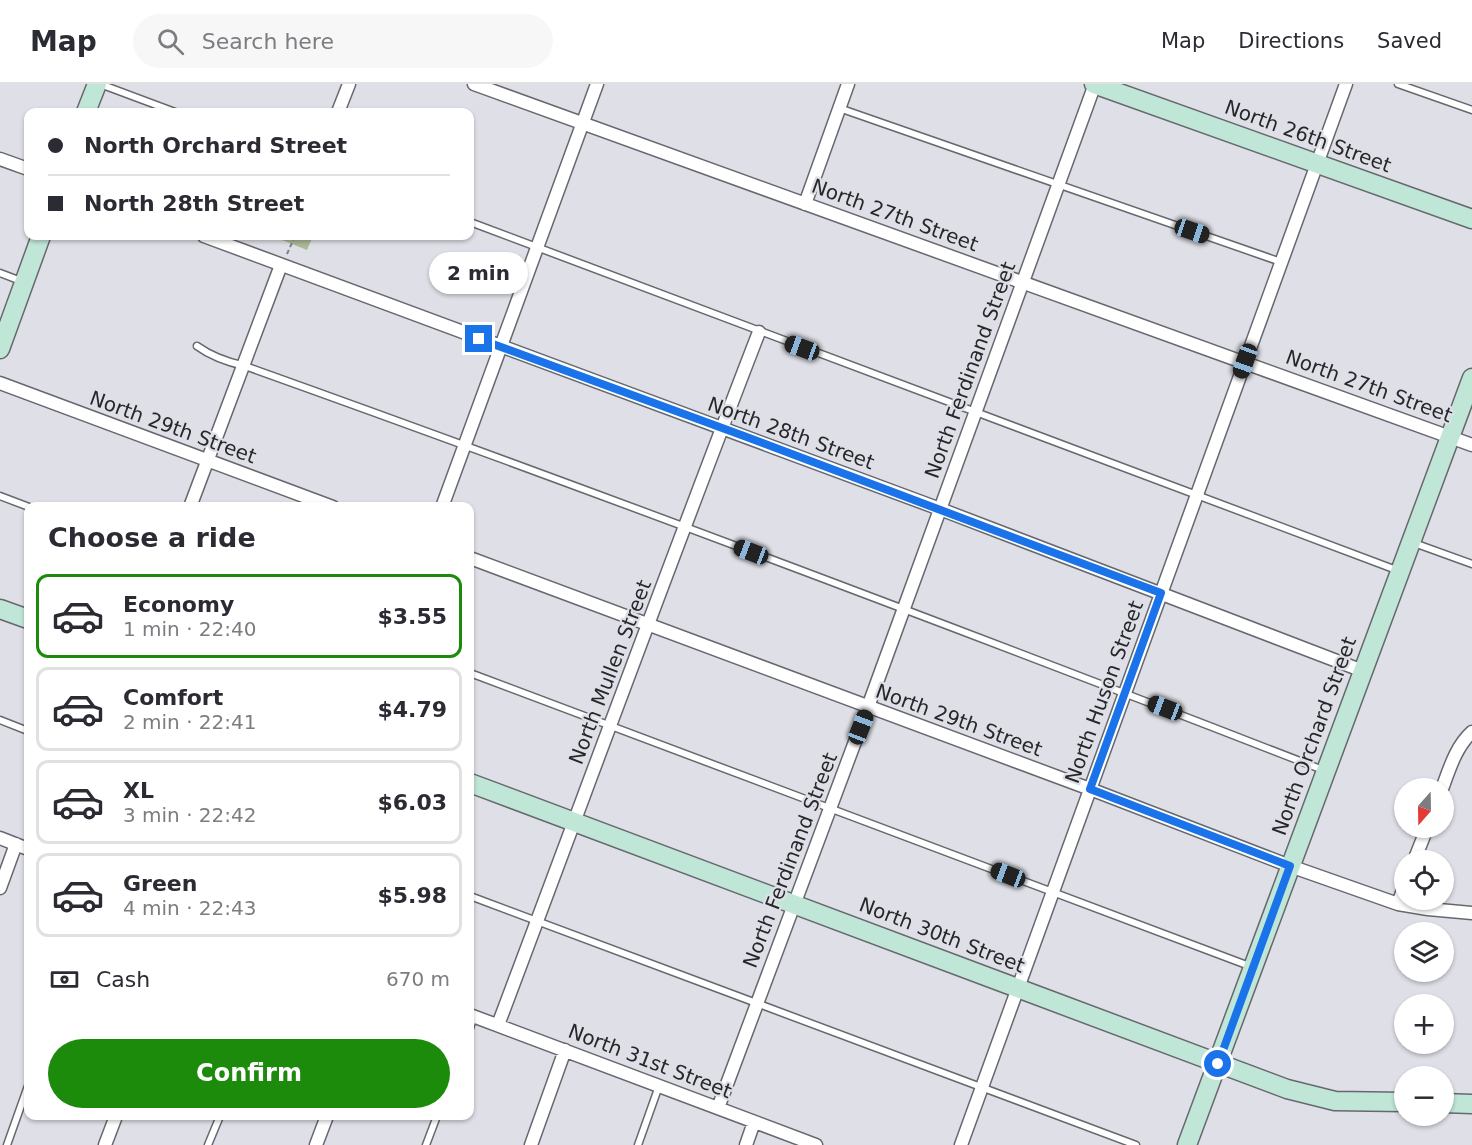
<!DOCTYPE html>
<html lang="en">
<head>
<meta charset="utf-8">
<style>
	:root { --surface:#fff; --page:#f7f7f7; --text:#2b2b33; --muted:#7c7c81; --line:#e1e1e2; --accent:#1c8b0c }
	body { margin:0; font-family:"DejaVu Sans",sans-serif; background:var(--page); color:var(--text); height:100vh; display:flex; flex-direction:column; font-size:22px; white-space:nowrap }
	* { box-sizing:border-box; margin:0 }
	p { font-size:20px; color:var(--muted) }
	.icon { flex:none; width:33px; height:33px; fill:none; stroke:currentColor; stroke-width:2; stroke-linecap:round; stroke-linejoin:round }
	.map { position:relative; flex:1; overflow:hidden }
	.sheet { position:absolute; left:24px; top:418px; width:450px; height:618px; display:flex; flex-direction:column; background:var(--surface); border-radius:12px; box-shadow:0 2px 4px #0004 }
	.sheet>* { flex:none }
	.hud { position:absolute; left:24px; top:24px; width:450px; height:132px; border-radius:12px; box-shadow:0 2px 4px #0004; display:grid; align-content:center; height:132px; padding:0 24px; background:var(--surface) }
	.needle { width:39px; rotate:200deg }
	.fabs { position:absolute; left:1394px; top:694px; display:grid; gap:12px }
	.fabs a { display:grid; place-items:center; width:60px; height:60px; border-radius:50%; background:var(--surface); box-shadow:0 2px 4px #0004; font-size:30px }
	.end { position:absolute; width:27px; height:27px; margin:-14px; border:8px solid #1a73e8; background:#fff; box-shadow:0 0 0 3px #fff }
	.from { border-radius:50% }
	.bubble { position:absolute; height:42px; border-radius:21px; background:var(--surface); box-shadow:0 2px 4px #0004; font-size:20px; font-weight:700; line-height:42px; text-align:center }
	.car { position:absolute; width:18px; height:36px; margin:-18px -9px; border-radius:8px; box-shadow:0 0 4px 2px #0007; background:linear-gradient(#222 24%,#8ab4d8 0 40%,#222 0 76%,#8ab4d8 0 86%,#222 0) }
	.hud b { display:flex; align-items:center; gap:21px; height:57px; font-size:22px }
	.hud b+b { border-top:2px solid var(--line) }
	.hud i { width:15px; height:15px; background:var(--text) }
	ul { padding:0; list-style:none }
	li { display:flex; align-items:center; gap:18px; height:84px; margin:0 12px 9px; padding:0 12px; border:3px solid var(--line); border-radius:12px }
	li div { flex:1 }
	li b { display:block; font-size:22px }
	li em { font-style:normal; font-weight:700 }
	li.on { border-color:var(--accent) }
	li>.icon { width:54px; height:54px; stroke-width:1.5 }
	h2 { padding:0 24px; font-size:27px; line-height:72px }
	.pay { display:flex; align-items:center; gap:15px; height:66px; padding:0 24px; font-size:22px }
	.pay p { margin-inline-start:auto }
	.button { display:flex; gap:12px; margin-top:auto; padding:12px 24px }
	.button a { flex:1; height:69px; border-radius:36px; background:var(--accent); color:#fff; font-size:24px; font-weight:700; line-height:69px; text-align:center }
	header { display:flex; align-items:center; gap:36px; box-sizing:border-box; height:84px; padding:0 30px; background:var(--surface); border-bottom:2px solid var(--line) }
	header strong { font-size:28px }
	nav { display:flex; gap:33px; margin-inline-start:auto; font-size:21px }
	.search { width:420px; height:54px; background:var(--page); display:flex; align-items:center; gap:15px; box-sizing:border-box; padding:0 21px; border-radius:33px; color:var(--muted); font-size:22px }
	.map>svg:first-child { display:block }
	.green { fill:#acb996 }
	.lines { fill:none; stroke-linecap:round; stroke-linejoin:round }
	.lane-casing { stroke:#67686e; stroke-width:9 }
	.street-casing { stroke:#67686e; stroke-width:15 }
	.secondary-casing { stroke:#67686e; stroke-width:21 }
	.path { stroke:#808085; stroke-width:2; stroke-dasharray:4.5 3; stroke-linecap:butt }
	.lane { stroke:#fff; stroke-width:6 }
	.street { stroke:#fff; stroke-width:12 }
	.secondary { stroke:#c0e6d7; stroke-width:18 }
	.route { stroke:#1a73e8; stroke-width:8 }
	.labels { text-anchor:middle; stroke-width:4.5; stroke-linejoin:round; paint-order:stroke }
	.street-label { font-size:20px; fill:#27272a; stroke:#dfe0e7 }
</style>
</head>
<body>
<header>
<strong>Map</strong>
<div class="search"><svg class="icon" aria-label="search" viewBox="0 0 24 24"><circle cx="10" cy="10" r="6"/><path d="M15 15l6 6"/></svg>Search here</div>
<nav><a>Map</a><a>Directions</a><a>Saved</a></nav>
</header>
<div class="map">
<svg width="1472" height="1061" viewBox="0 0 1472 1061">
	<rect width="100%" height="100%" fill="#dfe0e7"/>
	<path class="green" d="M278,152h35l-6,14 -30,-12z"/>
	<g class="lines">
		<defs>
			<path id="lane" d="M100,0l75,28
				M1398,0l74,26
				M839,24l442,154
				M470,138l929,349
				M0,189l21,8
				M197,262c15,11 30,16 48,20 361,129 720,265 1078,404
				M0,412l29,11
				M1414,459l58,21
				M470,589l782,294
				M0,636l28,11
				M470,812l666,249
				M470,944l4,-12
				M7,1061l21,-59
				M208,1061l12,-29
				M426,1061l11,-29
				M638,1061l21,-59"/>
			<path id="street" d="M474,0l998,361
				M338,28l11,-28
				M0,75l28,10
				M805,120l43,-120
				M204,152l736,273 423,162
				M0,299l333,124
				M190,423l91,-242
				M442,423l155,-423
				M470,474l620,231 200,77 108,38 30,5 44,4
				M1442,705c7,-19 14,-43 30,-57
				M0,754l28,11
				M1414,777l13,-33
				M0,804l16,-44
				M1398,820l6,-17
				M470,931l346,130
				M498,941c87,-231 172,-463 261,-693
				M718,1024l150,-401 227,-623
				M105,1061l11,-29
				M316,1061l11,-29
				M531,1061l34,-95
				M746,1061l8,-23
				M961,1061l385,-1061"/>
			<path id="secondary" d="M1094,0l378,135
				M86,28l11,-28
				M0,265l41,-113
				M0,525l28,10
				M470,699l817,306 48,12 69,1
				M1443,1019l29,1
				M1187,1061l285,-767"/>
		</defs>
		<use href="#lane" class="lane-casing"/>
		<use href="#street" class="street-casing"/>
		<use href="#secondary" class="secondary-casing"/>
		<path class="path" d="M287,170l8,-18"/>
		<use href="#lane" class="lane"/>
		<use href="#street" class="street"/>
		<use href="#secondary" class="secondary"/>
	</g>
	<g class="lines">
		<path class="route" d="M479,255l265,97 417,157 -71,196 200,77 -72,198"/>
	</g>
	<g class="labels">
		<g class="street-label">
			<text transform="translate(1308 52) rotate(20)" y="7">North 26th Street</text>
			<text transform="translate(895 131) rotate(20)" y="7">North 27th Street</text>
			<text transform="translate(970 286) rotate(-70)" y="7">North Ferdinand Street</text>
			<text transform="translate(1369 302) rotate(20)" y="7">North 27th Street</text>
			<text transform="translate(173 343) rotate(20)" y="7">North 29th Street</text>
			<text transform="translate(791 349) rotate(20)" y="7">North 28th Street</text>
			<text transform="translate(610 588) rotate(-69)" y="7">North Mullen Street</text>
			<text transform="translate(1104 608) rotate(-70)" y="7">North Huson Street</text>
			<text transform="translate(959 636) rotate(20)" y="7">North 29th Street</text>
			<text transform="translate(1314 652) rotate(-70)" y="7">North Orchard Street</text>
			<text transform="translate(790 776) rotate(-69)" y="7">North Ferdinand Street</text>
			<text transform="translate(942 851) rotate(21)" y="7">North 30th Street</text>
			<text transform="translate(650 977) rotate(21)" y="7">North 31st Street</text>
		</g>
	</g>
</svg>
<div class="fabs">
<a><svg class="needle" viewBox="-14 -14 28 28"><path d="M0-13l5 13h-10z" fill="#e53935"/><path d="M0 13l5-13h-10z" fill="#7c7c81"/></svg></a>
<a><svg class="icon" aria-label="locate" viewBox="0 0 24 24"><circle cx="12" cy="12" r="6"/><path d="M12 2v4M12 18v4M2 12h4M18 12h4"/></svg></a>
<a><svg class="icon" aria-label="layers" viewBox="0 0 24 24"><path d="M12 4l9 5-9 5-9-5zM3 14l9 5 9-5"/></svg></a>
<a>+</a>
<a>−</a>
</div>
<i class="end from" style="left:1218px;top:980px"></i>
<i class="end" style="left:479px;top:255px"></i>
<div class="bubble" style="left:429px;top:168px;width:99px">2 min</div>
<i class="car" style="left:1192px;top:147px;rotate:109deg"></i>
<i class="car" style="left:802px;top:264px;rotate:290deg"></i>
<i class="car" style="left:1245px;top:277px;rotate:200deg"></i>
<i class="car" style="left:751px;top:468px;rotate:291deg"></i>
<i class="car" style="left:1165px;top:624px;rotate:291deg"></i>
<i class="car" style="left:861px;top:643px;rotate:21deg"></i>
<i class="car" style="left:1008px;top:791px;rotate:291deg"></i>
<div class="hud">
<b><i class="from"></i>North Orchard Street</b>
<b><i></i>North 28th Street</b>
</div>
<section class="sheet">
<h2>Choose a ride</h2>
<ul>
<li class="on"><svg class="icon" aria-label="car" viewBox="0 0 24 24"><path d="M5 17H2v-5l4-1 3-4h7l3 4 3 1v5h-3M9 17h6M6 11h13"/><circle cx="7" cy="17" r="2"/><circle cx="17" cy="17" r="2"/></svg><div><b>Economy</b><p>1 min · 22:40</p></div><em>$3.55</em></li>
<li><svg class="icon" aria-label="car" viewBox="0 0 24 24"><path d="M5 17H2v-5l4-1 3-4h7l3 4 3 1v5h-3M9 17h6M6 11h13"/><circle cx="7" cy="17" r="2"/><circle cx="17" cy="17" r="2"/></svg><div><b>Comfort</b><p>2 min · 22:41</p></div><em>$4.79</em></li>
<li><svg class="icon" aria-label="car" viewBox="0 0 24 24"><path d="M5 17H2v-5l4-1 3-4h7l3 4 3 1v5h-3M9 17h6M6 11h13"/><circle cx="7" cy="17" r="2"/><circle cx="17" cy="17" r="2"/></svg><div><b>XL</b><p>3 min · 22:42</p></div><em>$6.03</em></li>
<li><svg class="icon" aria-label="car" viewBox="0 0 24 24"><path d="M5 17H2v-5l4-1 3-4h7l3 4 3 1v5h-3M9 17h6M6 11h13"/><circle cx="7" cy="17" r="2"/><circle cx="17" cy="17" r="2"/></svg><div><b>Green</b><p>4 min · 22:43</p></div><em>$5.98</em></li>
</ul>
<div class="pay"><svg class="icon" aria-label="cash" viewBox="0 0 24 24"><path d="M3 7h18v10H3z"/><circle cx="12" cy="12" r="2"/></svg>Cash<p>670 m</p></div>
<div class="button"><a>Confirm</a></div>
</section>
</div>
</body>
</html>
